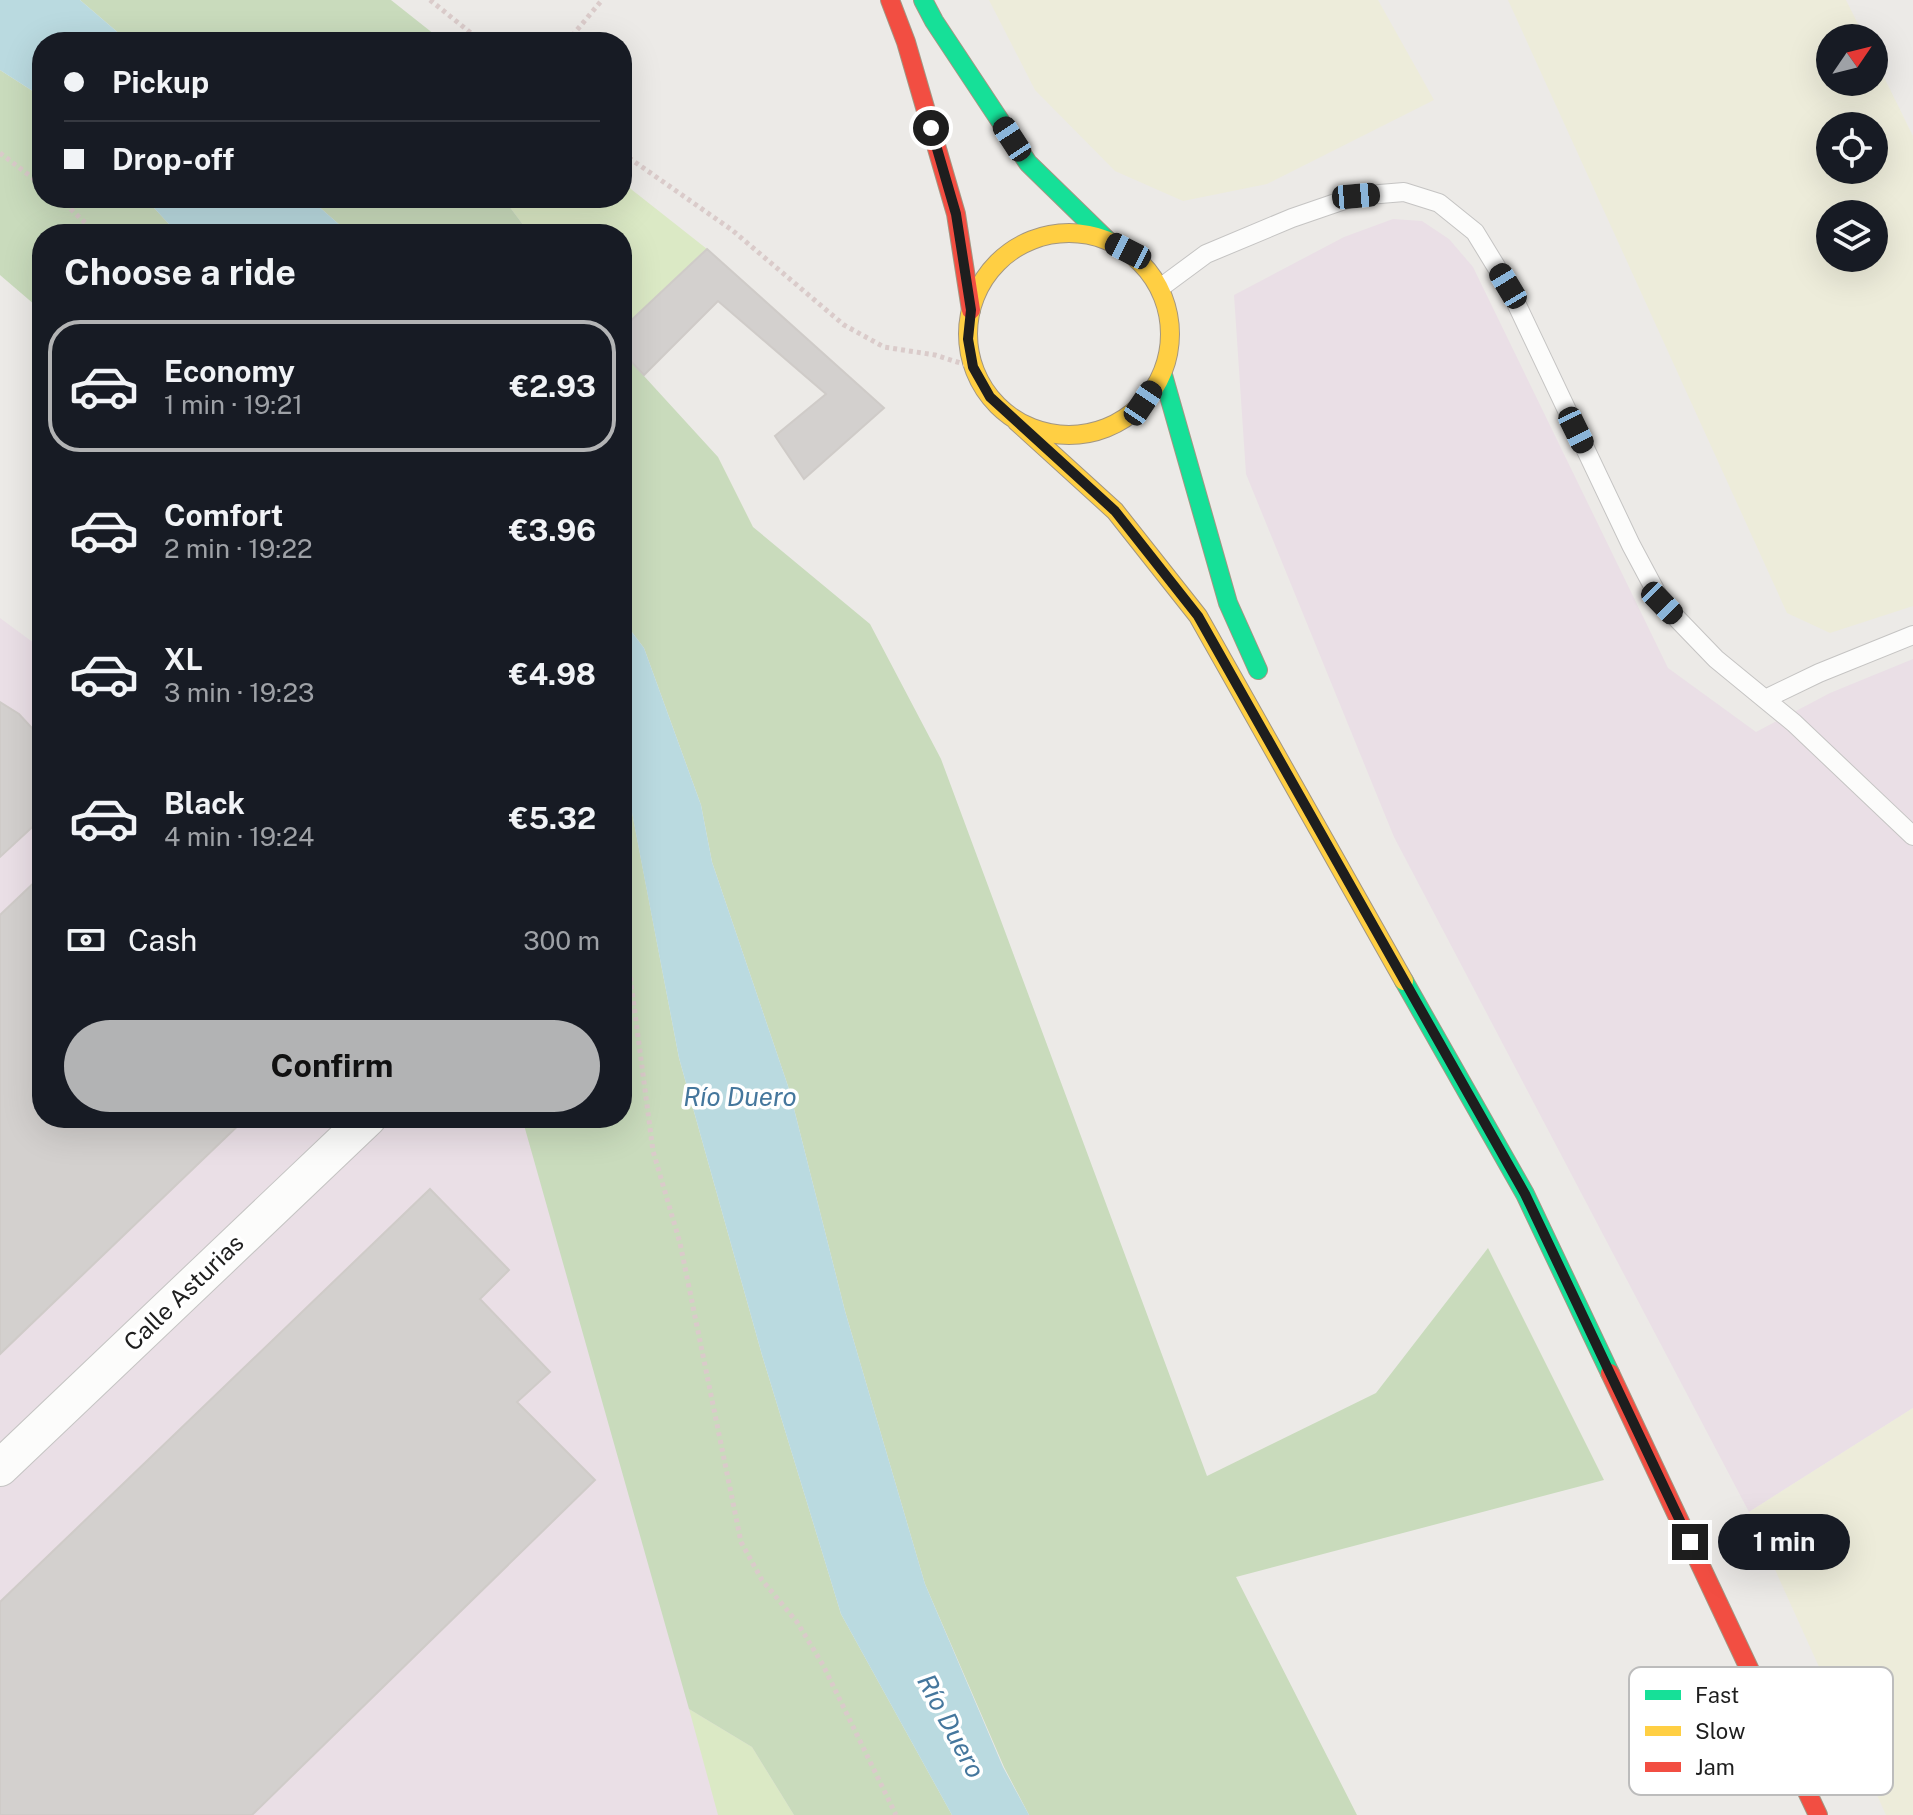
<!DOCTYPE html>
<html lang="en">
<head>
<meta charset="utf-8">
<style>
	:root { --surface:#171b24; --page:#20242c; --text:#f1f3f6; --muted:#9ea1a6; --line:#363941; --accent:#b2b3b4 }
	body { margin:0; font-family:"Public Sans",sans-serif; background:var(--page); color:var(--text); height:100vh; display:flex; flex-direction:column; font-size:30px; white-space:nowrap }
	* { box-sizing:border-box; margin:0 }
	p { font-size:26px; color:var(--muted) }
	.icon { flex:none; width:44px; height:44px; fill:none; stroke:currentColor; stroke-width:2; stroke-linecap:round; stroke-linejoin:round }
	.map { position:relative; flex:1; overflow:hidden }
	.drawer { position:absolute; left:32px; top:224px; width:600px; height:904px; display:flex; flex-direction:column; background:var(--surface); border-radius:32px; box-shadow:0 8px 32px #0002 }
	.drawer>* { flex:none }
	.guide { position:absolute; left:32px; top:32px; width:600px; height:176px; border-radius:32px; box-shadow:0 8px 32px #0002; display:grid; align-content:center; height:176px; padding:0 32px; background:var(--surface) }
	.needle { width:52px; rotate:55deg }
	.buttons { position:absolute; left:1816px; top:24px; display:grid; gap:16px }
	.buttons a { display:grid; place-items:center; width:72px; height:72px; border-radius:50%; background:var(--surface); box-shadow:0 8px 32px #0002; font-size:40px }
	.end { position:absolute; width:36px; height:36px; margin:-18px; border:10px solid #1e1e1e; background:#fff; box-shadow:0 0 0 4px #fff }
	.from { border-radius:50% }
	.bubble { position:absolute; height:56px; border-radius:28px; background:var(--surface); box-shadow:0 8px 32px #0002; font-size:26px; font-weight:700; line-height:56px; text-align:center }
	.car { position:absolute; width:24px; height:48px; margin:-24px -12px; border-radius:10px; box-shadow:0 0 6px 2px #0007; background:linear-gradient(#222 24%,#8ab4d8 0 40%,#222 0 76%,#8ab4d8 0 86%,#222 0) }
	.guide b { display:flex; align-items:center; gap:28px; height:76px; font-size:30px }
	.guide b+b { border-top:2px solid var(--line) }
	.guide i { width:20px; height:20px; background:var(--text) }
	ul { padding:0; list-style:none }
	li { display:flex; align-items:center; gap:24px; height:132px; margin:0 16px 12px; padding:0 16px; border:4px solid transparent; border-radius:32px }
	li div { flex:1 }
	li b { display:block; font-size:30px }
	li em { font-style:normal; font-weight:700 }
	li.current { border-color:var(--accent) }
	li>.icon { width:72px; height:72px; stroke-width:1.5 }
	h2 { padding:0 32px; font-size:36px; line-height:96px }
	.pay { display:flex; align-items:center; gap:20px; height:88px; padding:0 32px; font-size:30px }
	.pay p { margin-inline-start:auto }
	.action { display:flex; gap:16px; margin-top:auto; padding:16px 32px }
	.action a { flex:1; height:92px; border-radius:48px; background:var(--accent); color:#111; font-size:32px; font-weight:700; line-height:92px; text-align:center }
	.map>svg:first-child { display:block }
	.industrial { fill:#eadfe6 }
	.farmland { fill:#edecda; fill-rule:evenodd }
	.grass { fill:#dbe9c5 }
	.forest { fill:#c9dbbc }
	.water { fill:#badae0 }
	.building { fill:#d3d0ce; stroke:#cfcbc8; stroke-width:2 }
	.lines { fill:none; stroke-linecap:round; stroke-linejoin:round }
	.lane-casing { stroke:#c5c4c3; stroke-width:20 }
	.street-casing { stroke:#c5c4c3; stroke-width:38 }
	.fast-casing { stroke:#a29683; stroke-width:20 }
	.slow-casing { stroke:#a29683; stroke-width:20 }
	.jam-casing { stroke:#a29683; stroke-width:20 }
	.path { stroke:#dacbca; stroke-width:5; stroke-dasharray:4 4; stroke-linecap:butt }
	.lane { stroke:#fcfcfb; stroke-width:18 }
	.street { stroke:#fcfcfb; stroke-width:36 }
	.fast { stroke:#16e098; stroke-width:18 }
	.slow { stroke:#ffcf43; stroke-width:18 }
	.jam { stroke:#f24e42; stroke-width:18 }
	.route { stroke:#1e1e1e; stroke-width:10 }
	.labels { text-anchor:middle; stroke-width:7; stroke-linejoin:round; paint-order:stroke }
	.street-label { font-size:24px; fill:#1e1e1e; stroke:#fff }
	.water-label { font-size:26px; font-style:italic; fill:#45779d; stroke:#fff }
	.key { fill:#fff; stroke:#bcbcbc; stroke-width:2 }
	.key-label { font-size:22px; fill:#1e1e1e }
</style>
</head>
<body>
<div class="map">
<svg width="1913" height="1815" viewBox="0 0 1913 1815">
	<rect width="100%" height="100%" fill="#eceae7"/>
	<path class="industrial" d="M1393,219l29,2 27,18 24,28 195,401 88,64 74,-39 83,-34v749l-164,104 -355,-675 -148,-363 -12,-179 110,-58z
		M0,618l42,31v469h500l265,697h-807z"/>
	<path class="farmland" d="M989,0h389l56,100 -167,84 -84,17 -68,-30 -80,-81z
		M1508,0h338l19,38h-35v44h44v-25l39,79v470l-83,27 -43,-20zM1874,126v44h-44v-44zM1830,214h44v44h-44z
		M1913,1408v407h-27l-137,-303z"/>
	<path class="grass" d="M622,182l85,67 -85,80v-95h-92l-27,-36h119z
		M689,1709l63,38 42,68h-76z"/>
	<path class="forest" d="M80,0h311l53,42h-315z
		M0,70l42,27v101h103l33,36h-136v77l-42,-36z
		M309,198h194l27,36h-180z
		M622,352l96,105 35,70 117,97 71,135 266,717 169,-83 112,-145 116,232 -368,97 121,238h-328l-25,-48 -79,-183 -80,-273 -56,-222 -77,-227 -11,-57 -57,-157 -22,-29z
		M622,784l6,7 51,267 83,297 79,259 111,201h-158l-42,-68 -63,-38 -167,-591h100z"/>
	<path class="water" d="M0,0h80l49,42h-87v55l-42,-27z
		M145,198h164l41,36h-172z
		M622,619l22,29 57,157 11,57 77,227 56,222 80,273 78,183 26,48h-77l-111,-201 -79,-259 -83,-297 -51,-266 -6,-8z"/>
	<path class="building" d="M707,249l177,159 -80,71 -29,-43 51,-42 -108,-93 -74,74 -22,-23v-23z
		M0,702l19,12 23,25v79l-42,39z
		M42,875v243h204l-246,236v-439z
		M430,1189l79,81 -29,29 70,73 -33,30 78,78 -343,335h-252v-213z"/>
	<g class="lines">
		<defs>
			<path id="lane" d="M1160,288l46,-34 86,-36 64,-22 48,-4 35,11 36,29 33,54 123,259 31,58 54,56 78,64 119,113
				M1765,699l54,-26 94,-38"/>
			<path id="street" d="M0,1468l368,-350"/>
			<path id="fast" d="M923,0l11,21 94,142 78,76
				M1163,375l65,228 30,67
				M1404,981l121,213 85,179"/>
			<path id="slow" d="M968 334a101 101 0 1 1 202 0a101 101 0 1 1-202 0Z
				M1016,421l99,90 83,105 206,365"/>
			<path id="jam" d="M890,0l16,42 50,172 15,96
				M1610,1373l208,442"/>
		</defs>
		<use href="#lane" class="lane-casing"/>
		<use href="#street" class="street-casing"/>
		<use href="#fast" class="fast-casing"/>
		<use href="#slow" class="slow-casing"/>
		<use href="#jam" class="jam-casing"/>
		<path class="path" d="M430,0l52,42
			M567,42l35,-42
			M0,153l42,32
			M622,153l110,77 112,95 40,22 51,8 38,12
			M59,198l38,36
			M622,914l31,237 27,92 61,299 21,38 35,42 26,43 73,150"/>
		<use href="#lane" class="lane"/>
		<use href="#street" class="street"/>
		<use href="#fast" class="fast"/>
		<use href="#slow" class="slow"/>
		<use href="#jam" class="jam"/>
	</g>
	<g class="lines">
		<path class="route" d="M931,128l25,86 15,96 -3,29 5,28 17,30 125,114 83,105 327,578 165,348"/>
	</g>
	<g class="labels">
		<g class="street-label">
			<text transform="translate(184 1293) rotate(-44)" y="8">Calle Asturias</text>
		</g>
		<g class="water-label">
			<text x="740" y="1106">Río Duero</text>
			<text transform="translate(951 1726) rotate(62)" y="9">Río Duero</text>
		</g>
	</g>
	<rect x="1629" y="1667" width="264" height="128" rx="12" class="key"/>
	<rect x="1645" y="1690" width="36" height="10" fill="#16e098"/>
	<rect x="1645" y="1726" width="36" height="10" fill="#ffcf43"/>
	<rect x="1645" y="1762" width="36" height="10" fill="#f24e42"/>
	<g class="key-label">
		<text x="1695" y="1703">Fast</text>
		<text x="1695" y="1739">Slow</text>
		<text x="1695" y="1775">Jam</text>
	</g>
</svg>
<div class="buttons">
<a><svg class="needle" viewBox="-14 -14 28 28"><path d="M0-13l5 13h-10z" fill="#e53935"/><path d="M0 13l5-13h-10z" fill="#9ea1a6"/></svg></a>
<a><svg class="icon" aria-label="locate" viewBox="0 0 24 24"><circle cx="12" cy="12" r="6"/><path d="M12 2v4M12 18v4M2 12h4M18 12h4"/></svg></a>
<a><svg class="icon" aria-label="layers" viewBox="0 0 24 24"><path d="M12 4l9 5-9 5-9-5zM3 14l9 5 9-5"/></svg></a>
</div>
<i class="end from" style="left:931px;top:128px"></i>
<i class="end" style="left:1690px;top:1542px"></i>
<div class="bubble" style="left:1718px;top:1514px;width:132px">1 min</div>
<i class="car" style="left:1012px;top:139px;rotate:327deg"></i>
<i class="car" style="left:1356px;top:196px;rotate:85deg"></i>
<i class="car" style="left:1128px;top:251px;rotate:297deg"></i>
<i class="car" style="left:1508px;top:286px;rotate:329deg"></i>
<i class="car" style="left:1143px;top:403px;rotate:34deg"></i>
<i class="car" style="left:1576px;top:430px;rotate:154deg"></i>
<i class="car" style="left:1662px;top:603px;rotate:136deg"></i>
<div class="guide">
<b><i class="from"></i>Pickup</b>
<b><i></i>Drop-off</b>
</div>
<section class="drawer">
<h2>Choose a ride</h2>
<ul>
<li class="current"><svg class="icon" aria-label="car" viewBox="0 0 24 24"><path d="M5 17H2v-5l4-1 3-4h7l3 4 3 1v5h-3M9 17h6M6 11h13"/><circle cx="7" cy="17" r="2"/><circle cx="17" cy="17" r="2"/></svg><div><b>Economy</b><p>1 min · 19:21</p></div><em>€2.93</em></li>
<li><svg class="icon" aria-label="car" viewBox="0 0 24 24"><path d="M5 17H2v-5l4-1 3-4h7l3 4 3 1v5h-3M9 17h6M6 11h13"/><circle cx="7" cy="17" r="2"/><circle cx="17" cy="17" r="2"/></svg><div><b>Comfort</b><p>2 min · 19:22</p></div><em>€3.96</em></li>
<li><svg class="icon" aria-label="car" viewBox="0 0 24 24"><path d="M5 17H2v-5l4-1 3-4h7l3 4 3 1v5h-3M9 17h6M6 11h13"/><circle cx="7" cy="17" r="2"/><circle cx="17" cy="17" r="2"/></svg><div><b>XL</b><p>3 min · 19:23</p></div><em>€4.98</em></li>
<li><svg class="icon" aria-label="car" viewBox="0 0 24 24"><path d="M5 17H2v-5l4-1 3-4h7l3 4 3 1v5h-3M9 17h6M6 11h13"/><circle cx="7" cy="17" r="2"/><circle cx="17" cy="17" r="2"/></svg><div><b>Black</b><p>4 min · 19:24</p></div><em>€5.32</em></li>
</ul>
<div class="pay"><svg class="icon" aria-label="cash" viewBox="0 0 24 24"><path d="M3 7h18v10H3z"/><circle cx="12" cy="12" r="2"/></svg>Cash<p>300 m</p></div>
<div class="action"><a>Confirm</a></div>
</section>
</div>
</body>
</html>
